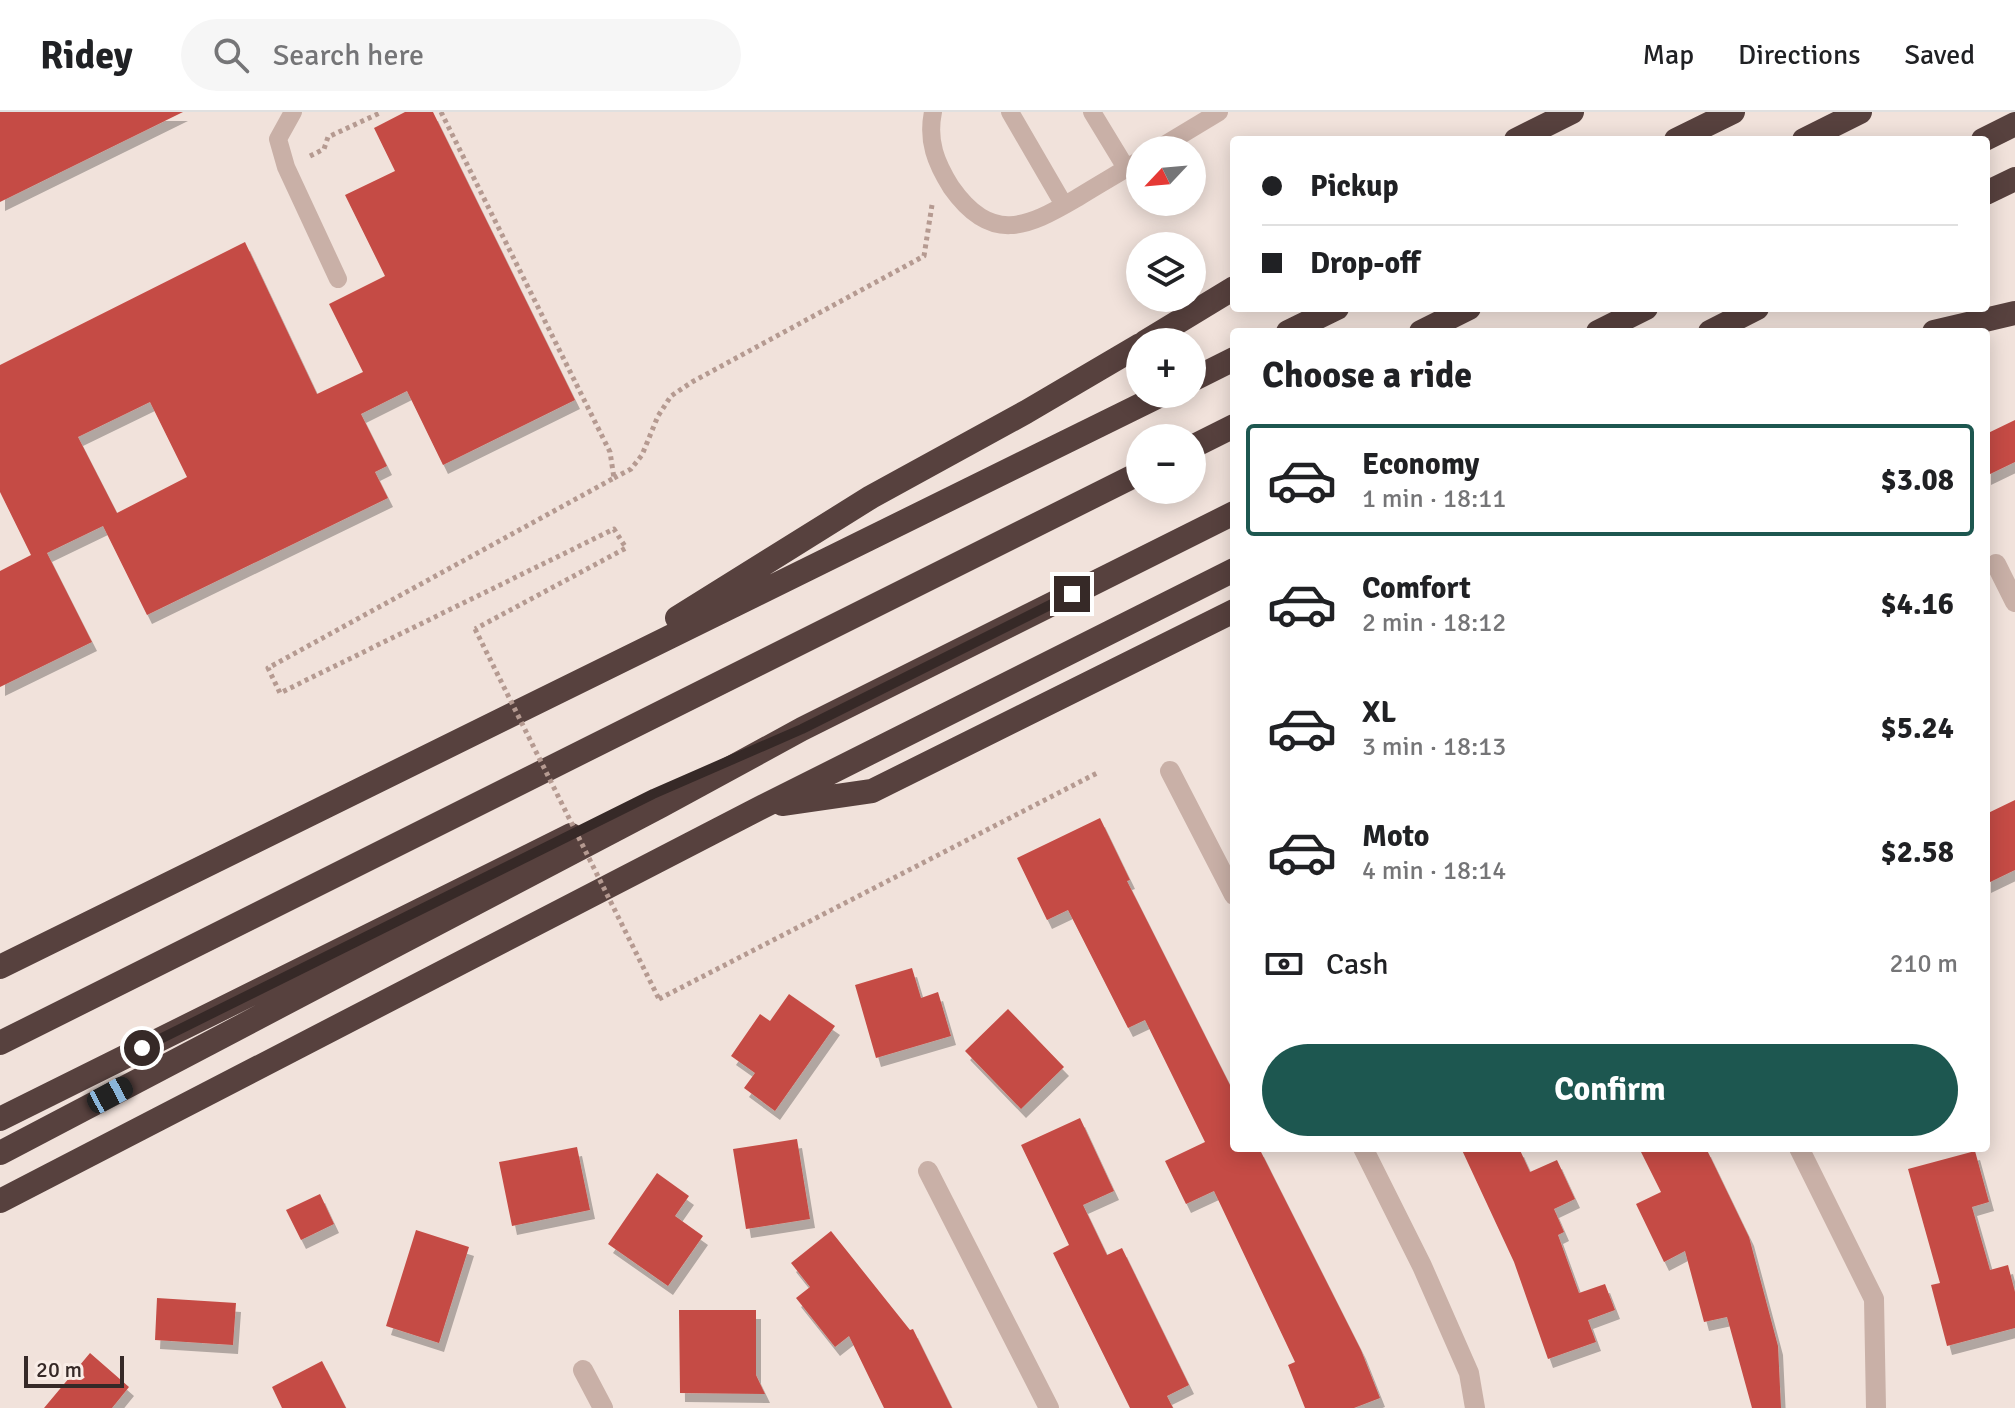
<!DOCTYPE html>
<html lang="en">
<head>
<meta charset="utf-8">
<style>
	:root { --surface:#fff; --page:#f6f6f6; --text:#202124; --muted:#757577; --line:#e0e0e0; --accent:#1d5750 }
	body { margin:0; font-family:Signika,sans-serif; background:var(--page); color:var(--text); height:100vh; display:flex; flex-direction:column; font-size:30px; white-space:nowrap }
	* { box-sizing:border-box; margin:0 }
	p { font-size:26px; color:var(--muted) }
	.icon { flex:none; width:44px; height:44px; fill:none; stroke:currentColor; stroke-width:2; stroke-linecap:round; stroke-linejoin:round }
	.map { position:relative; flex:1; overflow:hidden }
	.side { position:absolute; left:1230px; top:216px; width:760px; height:824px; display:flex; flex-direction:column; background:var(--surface); border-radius:8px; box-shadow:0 4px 20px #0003 }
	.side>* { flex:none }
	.top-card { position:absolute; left:1230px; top:24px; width:760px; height:176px; border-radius:8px; box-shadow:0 4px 20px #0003; display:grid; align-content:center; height:176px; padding:0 32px; background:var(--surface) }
	.needle { width:52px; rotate:244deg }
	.fabs { position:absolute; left:1126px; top:24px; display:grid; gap:16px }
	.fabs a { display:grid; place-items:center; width:80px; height:80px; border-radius:50%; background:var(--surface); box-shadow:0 4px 20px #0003; font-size:40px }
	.scale { position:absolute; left:24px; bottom:20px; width:100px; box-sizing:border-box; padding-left:8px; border:4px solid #362927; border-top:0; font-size:22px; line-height:28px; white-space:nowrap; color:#362927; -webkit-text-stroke:6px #f9ede7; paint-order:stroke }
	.end { position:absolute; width:36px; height:36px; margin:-18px; border:10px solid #362927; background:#fff; box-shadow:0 0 0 4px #fff }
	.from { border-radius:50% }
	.car { position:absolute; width:24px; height:48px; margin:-24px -12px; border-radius:10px; box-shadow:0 0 6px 2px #0007; background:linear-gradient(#222 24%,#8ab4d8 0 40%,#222 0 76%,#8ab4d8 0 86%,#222 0) }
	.top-card b { display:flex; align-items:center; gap:28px; height:76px; font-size:30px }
	.top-card b+b { border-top:2px solid var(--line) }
	.top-card i { width:20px; height:20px; background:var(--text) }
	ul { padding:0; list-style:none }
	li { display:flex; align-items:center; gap:24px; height:112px; margin:0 16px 12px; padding:0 16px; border:4px solid transparent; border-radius:8px }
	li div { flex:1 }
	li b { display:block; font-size:30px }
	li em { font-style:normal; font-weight:700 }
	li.selected { border-color:var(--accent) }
	li>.icon { width:72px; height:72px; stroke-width:1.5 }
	h2 { padding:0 32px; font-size:36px; line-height:96px }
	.pay { display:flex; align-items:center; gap:20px; height:88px; padding:0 32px; font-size:30px }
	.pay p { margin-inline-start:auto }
	.cta { display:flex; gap:16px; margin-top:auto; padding:16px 32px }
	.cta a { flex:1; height:92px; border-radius:48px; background:var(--accent); color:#fff; font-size:32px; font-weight:700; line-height:92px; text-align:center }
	header { display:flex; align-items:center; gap:48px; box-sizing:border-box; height:112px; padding:0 40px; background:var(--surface); border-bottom:2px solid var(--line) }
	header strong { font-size:38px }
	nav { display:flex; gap:44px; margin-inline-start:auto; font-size:28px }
	.search { width:560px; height:72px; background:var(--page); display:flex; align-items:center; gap:20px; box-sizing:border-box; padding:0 28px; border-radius:44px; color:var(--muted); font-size:30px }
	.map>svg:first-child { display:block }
	.building { fill:#c54c45; fill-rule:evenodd; filter:url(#shadow) }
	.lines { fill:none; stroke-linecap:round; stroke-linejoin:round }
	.path { stroke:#b59a91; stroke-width:5; stroke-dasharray:4 4; stroke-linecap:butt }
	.lane { stroke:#c9b0a7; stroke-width:18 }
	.street { stroke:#c9b0a7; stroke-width:20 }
	.highway { stroke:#57413e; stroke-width:24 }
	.path-bridge { stroke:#b59a91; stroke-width:5; stroke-dasharray:4 4; stroke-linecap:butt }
	.route { stroke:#362927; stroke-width:10 }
</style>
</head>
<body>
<header>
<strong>Ridey</strong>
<div class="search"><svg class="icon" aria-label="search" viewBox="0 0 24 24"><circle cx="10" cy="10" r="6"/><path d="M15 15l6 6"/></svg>Search here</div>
<nav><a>Map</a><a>Directions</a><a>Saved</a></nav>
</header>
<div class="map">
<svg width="2015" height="1296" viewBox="0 0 2015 1296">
	<defs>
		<filter id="shadow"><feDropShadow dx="5" dy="9" stdDeviation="0" flood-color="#0004"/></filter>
	</defs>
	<rect width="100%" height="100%" fill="#f1e2db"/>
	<path class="building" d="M0,0h183l-183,90z
		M405,0h28l142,288 -132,65 -36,-74 -46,23 26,52 -12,6 13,26 -241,117 -44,-89 -56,27 45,89 -92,45v-116l31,-16 -31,-63v-127l245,-123 72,152 46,-22 -34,-68 56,-28 -40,-81 50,-24 -21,-43zM150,290l37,75 -70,36 -39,-76z
		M2015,308v42l-29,14v-42z
		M2015,688v70l-29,14v-70z
		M1100,706l30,62 -3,1 107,212v55h25l102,202 19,48 -26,10h-49l-17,-43 7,-3 -81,-171 -28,13 -21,-43 40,-19 -60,-122 -17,8 -60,-118 -21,10 -30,-62z
		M912,856l9,30 17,-6 13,44 -75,22 -21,-73z
		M789,882l46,32 -60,85 -31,-23 11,-15 -24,-17 29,-42 10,7z
		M1008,897l56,58 -43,42 -56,-58z
		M1080,1006l34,73 -31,14 24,50 15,-7 67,137 -22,11 6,12h-43l-77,-155 16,-8 -48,-100z
		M797,1027l13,80 -64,10 -13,-80z
		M577,1035l13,63 -78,16 -13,-64z
		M1461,1036h58l11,24 27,-12 18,39 -21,10 10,23 -6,3 21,58 26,-9 10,26 -27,10 8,22 -48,17 -34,-97z
		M1639,1036h67l43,89 29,109 3,62h-29l-25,-91 -23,5 -19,-71 -21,11 -28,-58 25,-12z
		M1975,1039l14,51 -17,5 18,63 18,-5 7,27v36l-68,18 -16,-61 9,-2 -32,-114z
		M657,1061l32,23 -14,20 28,20 -35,50 -60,-42z
		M320,1082l14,30 -33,16 -15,-30z
		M416,1118l53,17 -30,96 -53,-17z
		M831,1119l79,99 3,-1 39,79h-68l-35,-72 -14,11 -39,-49 14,-11 -19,-24z
		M157,1186l79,5 -3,42 -78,-5z
		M679,1198h77v65l9,19 -85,-1z
		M90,1241l39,34 -17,21h-68z
		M322,1249l24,47h-64l-10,-21z"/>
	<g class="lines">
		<path class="path" d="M441,0l169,340 4,26 -346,190 12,25 334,-164 12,19 -151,81
			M310,44l14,-7 4,-12 54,-25
			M614,366l17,-9 11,-14 16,-39 13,-20 21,-14 232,-126 8,-51
			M659,887l440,-227"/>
		<path class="lane" d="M293,0l-15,27 8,28 52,112
			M933,0c-6,29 3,51 18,75 40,57 75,41 126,11 21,-13 42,-25 63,-38
			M1010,0l54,93
			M1092,0l34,56
			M1156,38l63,-38"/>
		<path class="street" d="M1996,452l19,38
			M1170,659l64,124
			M1363,1036l59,118 47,107 6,35
			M1799,1036l75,151 2,109
			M928,1059l121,237
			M583,1258l20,38"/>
		<path class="highway" d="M1516,28l56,-28
			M1676,28l57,-28
			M1804,28l56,-28
			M1983,28l32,-16
			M1986,81l29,-14
			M1288,220l49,-24
			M1421,220l48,-24
			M1598,220l48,-24
			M1710,220l47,-24
			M1934,220l81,-19
			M1145,230l89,-54
			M1192,268l42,-21
			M1192,335l42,-21
			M677,506l194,-121 155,-85 114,-67
			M782,692l90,-13 362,-180
			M0,855l1163,-573
			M0,931l1140,-570
			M0,1007l571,-284
			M0,1041l661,-347 141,-77 432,-216
			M0,1089l760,-393 474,-238"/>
		<path class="path-bridge" d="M475,517l184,370"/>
	</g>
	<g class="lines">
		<path class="route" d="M142,936l511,-254 149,-65 270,-135"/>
	</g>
</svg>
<div class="fabs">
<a><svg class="needle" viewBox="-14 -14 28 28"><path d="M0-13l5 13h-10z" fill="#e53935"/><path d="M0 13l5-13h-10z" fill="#757577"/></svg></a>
<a><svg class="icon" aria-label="layers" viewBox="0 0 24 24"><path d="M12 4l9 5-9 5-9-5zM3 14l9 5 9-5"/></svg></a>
<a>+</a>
<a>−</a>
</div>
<div class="scale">20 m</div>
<i class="end from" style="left:142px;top:936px"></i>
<i class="end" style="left:1072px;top:482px"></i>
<i class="car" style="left:110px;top:983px;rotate:62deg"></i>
<div class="top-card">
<b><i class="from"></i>Pickup</b>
<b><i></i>Drop-off</b>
</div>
<section class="side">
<h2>Choose a ride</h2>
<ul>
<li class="selected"><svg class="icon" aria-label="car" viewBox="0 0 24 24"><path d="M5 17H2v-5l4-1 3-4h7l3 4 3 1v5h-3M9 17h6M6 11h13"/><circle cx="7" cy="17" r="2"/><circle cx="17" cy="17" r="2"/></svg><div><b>Economy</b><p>1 min · 18:11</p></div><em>$3.08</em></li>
<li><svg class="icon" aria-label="car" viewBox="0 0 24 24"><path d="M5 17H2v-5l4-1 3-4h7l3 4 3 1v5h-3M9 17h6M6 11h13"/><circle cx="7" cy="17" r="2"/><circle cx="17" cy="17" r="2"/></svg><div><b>Comfort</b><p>2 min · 18:12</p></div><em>$4.16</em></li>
<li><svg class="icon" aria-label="car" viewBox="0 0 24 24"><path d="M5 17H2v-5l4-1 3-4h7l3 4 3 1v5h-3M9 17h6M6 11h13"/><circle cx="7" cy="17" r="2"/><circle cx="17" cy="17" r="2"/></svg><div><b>XL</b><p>3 min · 18:13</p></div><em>$5.24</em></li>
<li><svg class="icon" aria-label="car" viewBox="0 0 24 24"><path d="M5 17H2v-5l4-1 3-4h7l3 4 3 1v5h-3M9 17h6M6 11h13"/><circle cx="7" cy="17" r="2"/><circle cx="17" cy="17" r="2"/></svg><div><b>Moto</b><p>4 min · 18:14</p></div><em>$2.58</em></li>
</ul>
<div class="pay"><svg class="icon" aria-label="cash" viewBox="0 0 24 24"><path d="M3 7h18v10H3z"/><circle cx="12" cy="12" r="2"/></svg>Cash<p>210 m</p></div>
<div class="cta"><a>Confirm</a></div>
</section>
</div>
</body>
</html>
